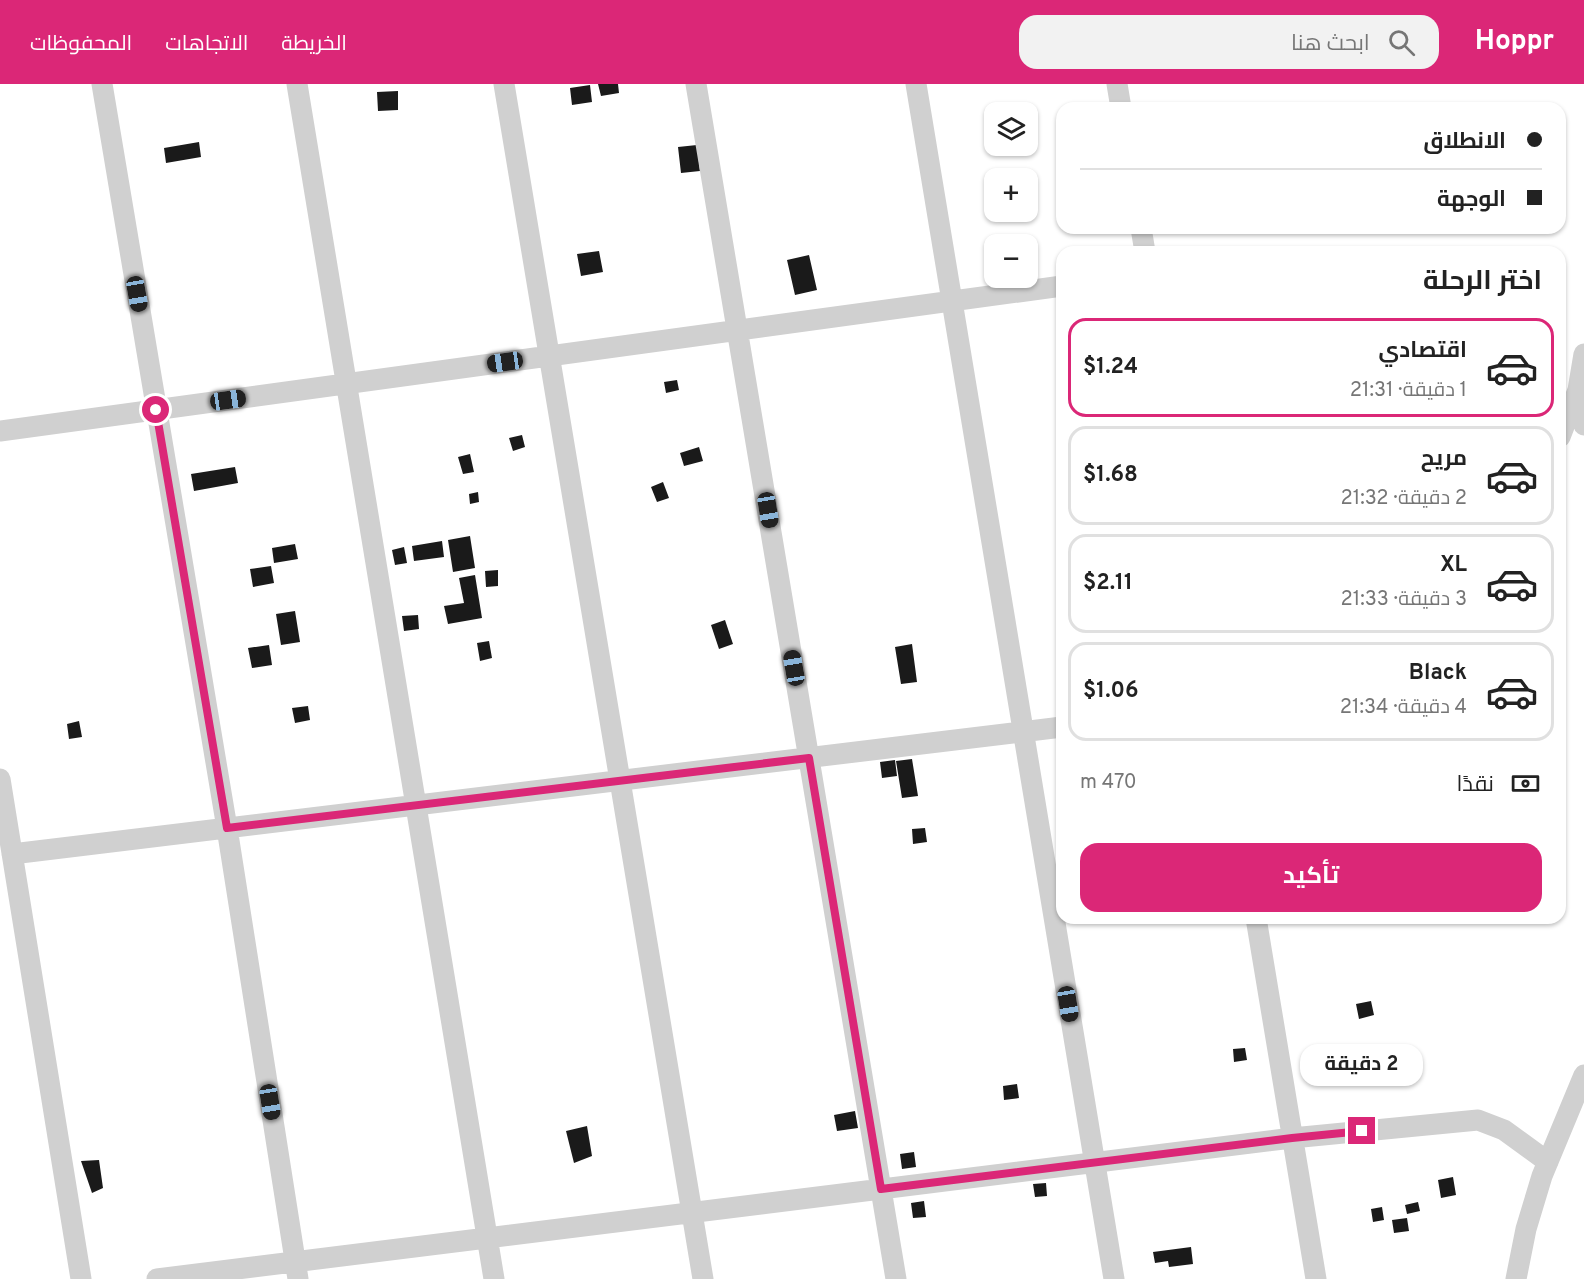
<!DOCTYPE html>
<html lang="ar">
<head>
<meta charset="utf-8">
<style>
	:root { --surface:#fff; --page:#f2f2f2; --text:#222; --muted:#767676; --line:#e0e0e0; --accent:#db2777 }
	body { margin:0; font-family:Overpass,Cairo,sans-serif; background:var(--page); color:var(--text); direction:rtl; height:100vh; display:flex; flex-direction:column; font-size:22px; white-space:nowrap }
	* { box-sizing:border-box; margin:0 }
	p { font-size:20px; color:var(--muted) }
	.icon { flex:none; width:33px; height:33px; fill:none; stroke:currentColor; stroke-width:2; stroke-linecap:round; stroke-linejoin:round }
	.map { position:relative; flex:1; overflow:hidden; direction:ltr }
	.panel { position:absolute; left:1056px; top:162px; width:510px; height:678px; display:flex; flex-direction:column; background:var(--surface); border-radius:18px; box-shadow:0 2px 4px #0004; direction:rtl }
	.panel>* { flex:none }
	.guide { position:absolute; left:1056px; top:18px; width:510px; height:132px; border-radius:18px; box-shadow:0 2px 4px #0004; direction:rtl; display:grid; align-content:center; height:132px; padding:0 24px; background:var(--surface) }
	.fabs { position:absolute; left:984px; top:18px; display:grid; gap:12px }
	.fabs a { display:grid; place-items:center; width:54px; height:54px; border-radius:12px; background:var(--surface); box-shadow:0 2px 4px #0004; font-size:30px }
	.end { position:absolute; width:27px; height:27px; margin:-14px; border:8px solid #db2777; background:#fff; box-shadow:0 0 0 3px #fff }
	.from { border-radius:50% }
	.bubble { position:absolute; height:42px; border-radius:18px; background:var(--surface); box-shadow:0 2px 4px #0004; font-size:20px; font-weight:700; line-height:42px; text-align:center; direction:rtl }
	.car { position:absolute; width:18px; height:36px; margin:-18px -9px; border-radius:8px; box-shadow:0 0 4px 2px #0007; background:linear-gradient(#222 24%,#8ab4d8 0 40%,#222 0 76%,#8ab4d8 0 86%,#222 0) }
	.guide b { display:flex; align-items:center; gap:21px; height:57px; font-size:22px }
	.guide b+b { border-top:2px solid var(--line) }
	.guide i { width:15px; height:15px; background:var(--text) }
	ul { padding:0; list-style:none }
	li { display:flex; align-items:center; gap:18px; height:99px; margin:0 12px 9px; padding:0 12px; border:3px solid var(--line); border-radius:18px }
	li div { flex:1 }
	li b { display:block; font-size:22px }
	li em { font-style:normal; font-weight:700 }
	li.active { border-color:var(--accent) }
	li>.icon { width:54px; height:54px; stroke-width:1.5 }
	h2 { padding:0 24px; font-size:27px; line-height:72px }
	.pay { display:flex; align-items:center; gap:15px; height:66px; padding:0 24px; font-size:22px }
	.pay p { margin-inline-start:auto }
	.button { display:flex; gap:12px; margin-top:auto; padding:12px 24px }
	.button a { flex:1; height:69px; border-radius:18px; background:var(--accent); color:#fff; font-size:24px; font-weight:700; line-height:69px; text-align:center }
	header { display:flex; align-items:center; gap:36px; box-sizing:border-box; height:84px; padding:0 30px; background:var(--accent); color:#fff }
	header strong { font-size:28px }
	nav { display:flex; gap:33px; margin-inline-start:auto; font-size:21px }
	.search { width:420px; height:54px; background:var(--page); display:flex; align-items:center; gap:15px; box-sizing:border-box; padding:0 21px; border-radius:18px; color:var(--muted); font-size:22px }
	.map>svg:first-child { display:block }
	.building { fill:#1a1a1a }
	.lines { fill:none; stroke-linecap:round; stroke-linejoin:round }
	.minor { stroke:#d0d0d0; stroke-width:21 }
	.route { stroke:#db2777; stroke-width:8 }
</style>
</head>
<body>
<header>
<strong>Hoppr</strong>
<div class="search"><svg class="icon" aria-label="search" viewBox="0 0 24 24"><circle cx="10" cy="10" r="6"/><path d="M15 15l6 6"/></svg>ابحث هنا</div>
<nav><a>الخريطة</a><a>الاتجاهات</a><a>المحفوظات</a></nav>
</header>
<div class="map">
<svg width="1584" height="1195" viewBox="0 0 1584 1195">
	<rect width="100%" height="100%" fill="#fff"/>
	<path class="building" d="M598,0h20l1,9 -18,3z
		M590,1l2,17 -20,3 -2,-17z
		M398,7v19l-20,1 -1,-19z
		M199,58l2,15 -35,6 -2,-15z
		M697,61l3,26 -19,2 -3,-26z
		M599,167l4,21 -22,4 -4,-22z
		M809,171l8,35 -22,5 -8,-35z
		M677,296l2,10 -13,3 -2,-11z
		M522,351l3,12 -12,4 -4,-13z
		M699,363l4,14 -19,5 -4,-13z
		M470,370l4,18 -11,2 -5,-17z
		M235,383l3,16 -44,8 -3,-17z
		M663,398l6,16 -12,4 -6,-15z
		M478,408l1,10 -9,2 -1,-10z
		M470,452l5,32 -22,4 -5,-32z
		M442,457l2,16 -30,4 -2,-15z
		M295,460l3,15 -24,4 -2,-15z
		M404,463l3,16 -12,2 -3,-15z
		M271,482l3,17 -21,4 -3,-18z
		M498,486v16l-12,1 -1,-16z
		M475,491l7,43 -34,6 -4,-18 20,-3 -5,-25z
		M295,527l5,31 -19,3 -5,-31z
		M418,531l1,14 -15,2 -2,-15z
		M725,536l8,24 -14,5 -8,-24z
		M489,557l3,17 -12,3 -3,-18z
		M912,560l5,38 -16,2 -6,-37z
		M269,561l3,20 -20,3 -4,-20z
		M308,622l2,14 -15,3 -3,-15z
		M79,637l3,16 -13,2 -2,-15z
		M912,675l6,37 -16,2 -6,-37z
		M895,676l2,16 -15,2 -2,-16z
		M925,744l2,14 -14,2 -1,-15z
		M1371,917l3,14 -15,4 -3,-15z
		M1245,964l2,12 -13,2 -1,-13z
		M1017,1000l2,14 -15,2 -1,-14z
		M855,1027l3,17 -21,3 -3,-16z
		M587,1042l5,30 -18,7 -8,-32z
		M914,1068l2,15 -14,2 -2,-15z
		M99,1076l4,28 -11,5 -11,-32z
		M1453,1093l3,18 -15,3 -3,-18z
		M1046,1099l1,13 -12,1 -2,-13z
		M924,1117l2,16 -13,1 -2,-15z
		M1418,1118l2,9 -13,3 -2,-9z
		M1382,1123l2,13 -11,2 -2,-13z
		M1407,1134l2,13 -15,2 -2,-13z
		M1191,1163l2,17 -24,3 -1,-6 -13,2 -2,-11z"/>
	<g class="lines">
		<path class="minor" d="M102,0l125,744 71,451
			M297,0l197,1195
			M504,0l199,1195
			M696,0l200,1195
			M916,0l198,1195
			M1117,0l4,24
			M1141,144l4,24
			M1578,306l6,35
			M0,347l1062,-145
			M1560,353l18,-47 6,-36
			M0,695l81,500
			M12,770l1050,-127
			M1256,834l60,361
			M157,1195l1135,-141 186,-18 26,10 44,32
			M1516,1195l10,-50 16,-53 42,-101"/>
	</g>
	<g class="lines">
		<path class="route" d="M156,326l71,418 582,-70 72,431 411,-51 70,-7"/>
	</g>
</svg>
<div class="fabs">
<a><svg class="icon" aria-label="layers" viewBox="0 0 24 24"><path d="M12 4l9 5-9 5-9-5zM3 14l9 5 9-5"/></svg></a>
<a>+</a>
<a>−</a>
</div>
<i class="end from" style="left:156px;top:326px"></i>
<i class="end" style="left:1362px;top:1047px"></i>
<div class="bubble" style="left:1300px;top:960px;width:123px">2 دقيقة</div>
<i class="car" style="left:137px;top:210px;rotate:170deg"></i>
<i class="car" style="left:505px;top:278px;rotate:262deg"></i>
<i class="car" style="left:228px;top:316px;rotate:82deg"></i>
<i class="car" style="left:768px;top:426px;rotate:171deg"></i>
<i class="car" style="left:794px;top:584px;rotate:350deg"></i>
<i class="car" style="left:1068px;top:920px;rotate:171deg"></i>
<i class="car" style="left:270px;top:1018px;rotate:171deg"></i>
<div class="guide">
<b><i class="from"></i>الانطلاق</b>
<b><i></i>الوجهة</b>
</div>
<section class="panel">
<h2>اختر الرحلة</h2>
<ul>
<li class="active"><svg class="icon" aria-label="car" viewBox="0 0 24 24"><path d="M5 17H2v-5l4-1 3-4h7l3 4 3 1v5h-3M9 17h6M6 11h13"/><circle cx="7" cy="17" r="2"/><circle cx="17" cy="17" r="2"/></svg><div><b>اقتصادي</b><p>1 دقيقة · 21:31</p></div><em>$1.24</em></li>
<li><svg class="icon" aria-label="car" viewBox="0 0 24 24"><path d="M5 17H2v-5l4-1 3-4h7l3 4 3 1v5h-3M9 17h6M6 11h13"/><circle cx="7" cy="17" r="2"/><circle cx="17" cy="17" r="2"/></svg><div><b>مريح</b><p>2 دقيقة · 21:32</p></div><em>$1.68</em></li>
<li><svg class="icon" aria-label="car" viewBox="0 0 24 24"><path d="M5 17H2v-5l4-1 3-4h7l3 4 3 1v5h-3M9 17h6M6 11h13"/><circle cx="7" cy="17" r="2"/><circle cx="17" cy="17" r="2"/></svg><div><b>XL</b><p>3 دقيقة · 21:33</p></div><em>$2.11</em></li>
<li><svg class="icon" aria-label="car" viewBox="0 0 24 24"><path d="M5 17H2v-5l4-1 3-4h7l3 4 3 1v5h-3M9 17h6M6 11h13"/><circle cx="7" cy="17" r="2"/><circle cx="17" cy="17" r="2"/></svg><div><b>Black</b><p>4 دقيقة · 21:34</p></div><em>$1.06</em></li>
</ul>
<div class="pay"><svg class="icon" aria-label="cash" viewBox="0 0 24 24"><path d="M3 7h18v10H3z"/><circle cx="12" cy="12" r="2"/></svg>نقدًا<p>470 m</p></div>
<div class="button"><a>تأكيد</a></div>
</section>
</div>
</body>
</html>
